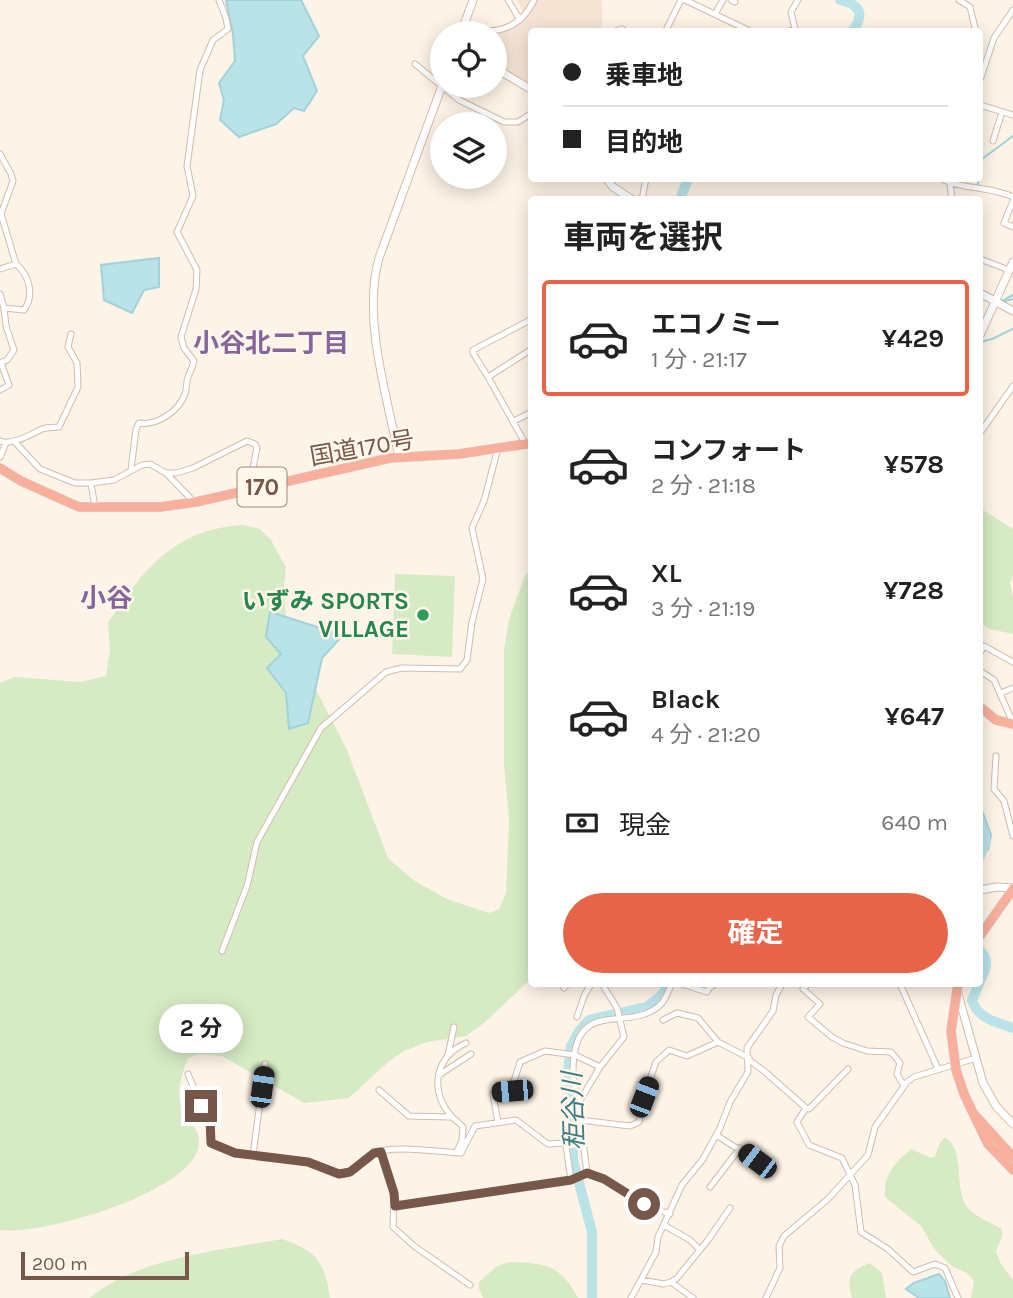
<!DOCTYPE html>
<html lang="ja">
<head>
<meta charset="utf-8">
<style>
	:root { --surface:#fff; --page:#f6f6f6; --text:#222; --muted:#767676; --line:#e0e0e0; --accent:#e86449 }
	body { margin:0; font-family:Karla,"Noto Sans JP",sans-serif; background:var(--page); color:var(--text); height:100vh; display:flex; flex-direction:column; font-size:26px; white-space:nowrap }
	* { box-sizing:border-box; margin:0 }
	p { font-size:23px; color:var(--muted) }
	.icon { flex:none; width:38px; height:38px; fill:none; stroke:currentColor; stroke-width:2; stroke-linecap:round; stroke-linejoin:round }
	.map { position:relative; flex:1; overflow:hidden }
	.panel { position:absolute; left:528px; top:196px; width:455px; height:791px; display:flex; flex-direction:column; background:var(--surface); border-radius:7px; box-shadow:0 4px 18px #0003 }
	.panel>* { flex:none }
	.hud { position:absolute; left:528px; top:28px; width:455px; height:154px; border-radius:7px; box-shadow:0 4px 18px #0003; display:grid; align-content:center; height:154px; padding:0 35px; background:var(--surface) }
	.tools { position:absolute; left:430px; top:21px; display:grid; gap:14px }
	.tools a { display:grid; place-items:center; width:77px; height:77px; border-radius:50%; background:var(--surface); box-shadow:0 4px 18px #0003; font-size:35px }
	.scale { position:absolute; left:21px; bottom:18px; width:168px; box-sizing:border-box; padding-left:7px; border:4px solid #77574a; border-top:0; font-size:19px; line-height:24px; white-space:nowrap; color:#77574a; -webkit-text-stroke:5px #fff7ec; paint-order:stroke }
	.end { position:absolute; width:32px; height:32px; margin:-16px; border:9px solid #77574a; background:#fff; box-shadow:0 0 0 4px #fff }
	.from { border-radius:50% }
	.bubble { position:absolute; height:49px; border-radius:24px; background:var(--surface); box-shadow:0 4px 18px #0003; font-size:23px; font-weight:700; line-height:49px; text-align:center }
	.car { position:absolute; width:21px; height:42px; margin:-21px -10px; border-radius:9px; box-shadow:0 0 5px 2px #0007; background:linear-gradient(#222 24%,#8ab4d8 0 40%,#222 0 76%,#8ab4d8 0 86%,#222 0) }
	.hud b { display:flex; align-items:center; gap:24px; height:66px; font-size:26px }
	.hud b+b { border-top:2px solid var(--line) }
	.hud i { width:18px; height:18px; background:var(--text) }
	ul { padding:0; list-style:none }
	li { display:flex; align-items:center; gap:21px; height:116px; margin:0 14px 10px; padding:0 21px; border:4px solid transparent; border-radius:7px }
	li div { flex:1 }
	li b { display:block; font-size:26px }
	li em { font-style:normal; font-weight:700 }
	li.selected { border-color:var(--accent) }
	li>.icon { width:63px; height:63px; stroke-width:1.5 }
	h2 { padding:0 35px; font-size:32px; line-height:84px }
	.pay { display:flex; align-items:center; gap:18px; height:77px; padding:0 35px; font-size:26px }
	.pay p { margin-inline-start:auto }
	.action { display:flex; gap:14px; margin-top:auto; padding:14px 35px }
	.action a { flex:1; height:80px; border-radius:42px; background:var(--accent); color:#fff; font-size:28px; font-weight:700; line-height:80px; text-align:center }
	.map>svg:first-child { display:block }
	.residential { fill:#f5e4d4 }
	.green { fill:#d6ebc4 }
	.water { fill:#bae3e7; stroke:#a0d3d9; stroke-width:2 }
	.lines { fill:none; stroke-linecap:round; stroke-linejoin:round }
	.stream { stroke:#a0d3d9; stroke-width:2 }
	.river { stroke:#bae3e7; stroke-width:10 }
	.street-casing { stroke:#d1bcae; stroke-width:7 }
	.secondary-casing { stroke:#d4bbac; stroke-width:9 }
	.highway-casing { stroke:#dcd3d0; stroke-width:10 }
	.street { stroke:#fff; stroke-width:5 }
	.secondary { stroke:#fff; stroke-width:7 }
	.highway { stroke:#f8af9c; stroke-width:9 }
	.highway-bridge-casing { stroke:#dcd3d0; stroke-width:10; stroke-linecap:butt }
	.highway-bridge { stroke:#f8af9c; stroke-width:9 }
	.route { stroke:#77574a; stroke-width:9 }
	.leisure-dot { fill:#2e9e5b; stroke:#fff7ec; stroke-width:2.5 }
	.labels { text-anchor:middle; stroke-width:5; stroke-linejoin:round; paint-order:stroke }
	.shield { fill:#fff7ec; stroke:#a0877b; stroke-width:2 }
	.shield-label { font-size:23px; font-weight:bold; fill:#77574a }
	.street-label { font-size:24px; fill:#77574a; stroke:#fff7ec }
	.leisure-label { font-size:24px; font-weight:bold; fill:#27864d; stroke:#fff7ec; text-anchor:end }
	.neighbourhood-label { font-size:26px; font-weight:bold; fill:#86659a; stroke:#fff7ec }
	.water-label { font-size:26px; font-style:italic; fill:#407b83; stroke:#fff7ec }
</style>
</head>
<body>
<div class="map">
<svg width="1013" height="1298" viewBox="0 0 1013 1298">
	<rect width="100%" height="100%" fill="#fdf3e6"/>
	<path class="residential" d="M517,0h85v31l-70,1v55l-37,-22v-31l21,-9 9,-8z"/>
	<path class="green" d="M980,485l3,25 30,19v46l-3,8 3,14v37l-23,-5 -10,-6z
		M243,525l17,4 11,11 15,27 -2,17 2,36 19,48 42,82 41,108 25,22 34,19 42,14 10,-4 7,-16 3,-74 -5,-54v-114l5,-32 16,-43 7,-8v410l-48,45 -18,13 -39,6 -23,9 -16,11 -39,36 -45,5 -82,-47 -22,-2 -12,4c-5,13 -12,33 -7,47 6,16 22,25 17,44 -12,45 -158,87 -198,81v-547l15,-6 66,5 25,-6 4,-26 -2,-27c35,-53 66,-94 135,-98z
		M395,574l60,2 -3,81 -60,-3z
		M945,1137c22,15 7,54 24,72 8,9 23,14 33,20v8l-6,14 5,13 12,16v18h-42l3,-17 -7,-8 -14,-6 -18,-17 -14,-24 -36,-29c-1,-24 9,-33 26,-48l20,9 4,-2 5,-13z
		M282,1239c34,12 43,22 48,59h-240c48,-41 132,-48 192,-59z
		M509,1262c36,1 51,2 69,36h-95l-4,-9v-7l18,-16z
		M870,1263l12,10 4,25h-34c-6,-20 -2,-28 18,-35z"/>
	<path class="water" d="M226,0h75l18,36 -16,20 14,35 -13,20 -10,-3 -18,16 -37,13 -19,-17 4,-20 -5,-17 16,-22 -2,-27z
		M159,258v29l-15,3 -12,23 -28,-13 -3,-35z
		M270,612l73,23 -21,23 -14,65 -19,6 -3,-36 -19,-25 14,-14 -15,-17z
		M939,1274l6,7 5,17h-31l-13,-9 8,-6z"/>
	<g class="lines">
		<path class="stream" d="M980,167l2,-8 31,-23
			M978,184v-6
			M1013,272v1
			M1002,301l11,-6
			M1002,302l11,-3
			M980,342l12,-3 21,-10
			M980,805l11,30 -3,15h-4"/>
		<path class="river" d="M840,0c21,5 25,14 12,32
			M680,200l8,-22
			M980,820l6,21 -6,15
			M980,950c10,11 6,19 0,31
			M979,984l-7,16c6,19 24,22 41,28
			M592,1298v-66l-19,-72 1,-47 -6,-43 3,-24 8,-15 10,-11 58,-13 14,-11 8,-12"/>
		<defs>
			<path id="street" d="M508,0l12,20
				M685,0l67,32
				M731,0l4,2
				M959,0l11,7 6,25
				M715,14l8,-14
				M463,29c30,5 56,3 71,-29
				M612,32l10,-3 5,3
				M665,32l16,-32
				M786,32l9,-3 -4,-17 7,-12
				M415,64l44,36 45,22h14l14,-9
				M980,80l14,-42 19,-28
				M980,105l33,10
				M993,141l9,-29
				M0,154l11,20 2,7 -12,33 15,50 -16,5
				M940,178c22,12 50,8 73,19
				M642,200l4,-22
				M952,200l-2,-16 2,-6
				M1013,201l-9,22 9,4
				M980,259l29,11
				M0,294l4,14 2,18 8,24 -7,10 -7,3
				M4,308l20,2c11,-15 5,-35 -8,-46
				M532,319l-59,31v3l15,24 44,-28
				M488,377l37,66
				M0,390l9,-5 -8,-22
				M514,421l18,-9
				M980,433l33,-47
				M0,441c12,5 31,-7 42,-12 5,-2 12,-1 17,-2l19,-40 -1,-24 -9,-16 3,-13
				M15,442l25,27 35,14h16l23,-3 28,-15 8,-1 16,9h10l17,-5 54,-27 8,3 2,4 -6,30 2,11
				M0,457l6,-14
				M131,470l5,-41 3,-6c18,3 40,-12 46,-29 2,-5 1,-11 3,-17 2,-6 5,-10 6,-16l-10,-13 -3,-11 15,-48 1,-19 -20,-38 16,-36 -6,-30 13,-96 13,-30 15,-11 -2,-11 -7,-18
				M166,473l28,29
				M91,483l4,25
				M980,653l4,-7 29,16
				M980,671l14,9 19,43
				M1001,693l12,-5
				M996,756l-2,33 10,12 9,35
				M222,951l25,-65 10,-44 64,-114 65,-56 16,-4 58,1 7,-9 5,-38 11,-43 -11,-51 12,-27 14,-53
				M682,984l25,8 2,-4 6,-4
				M808,984l-5,5 17,15 -12,13 24,20 11,6 24,8 24,1 9,11 -3,11 7,12
				M900,984l38,85
				M564,988l3,-4
				M577,1017l7,-21 7,-12
				M663,1020l14,-7 21,5 20,24 31,16
				M448,1055l6,-28
				M749,1060l15,11 42,37 -9,14 12,23 33,13 13,27 6,47 27,17 25,23 22,-8 10,4 13,30
				M188,1074l13,32 9,12 1,25 24,10 73,9 25,10 13,2c10,-5 17,-15 27,-20 18,-10 66,-2 88,-1l14,-27 41,-6 32,24 15,-1 3,3 5,34
				M439,1075l32,-21
				M379,1090l30,26 42,1
				M578,1104l22,-37 24,-30 -7,-29 -15,-24
				M806,1108l3,1 39,-40
				M580,1120l50,6 9,-4 5,-25 12,-35 13,-12 18,6 31,-14
				M498,1123l-5,-29 18,-3 9,-29 25,-11 30,4 25,12
				M716,1135l41,26
				M381,1152l13,41 -1,34 21,19 56,39
				M456,1153l6,-12 1,-14c-4,-5 -8,-7 -12,-11 -22,-26 -16,-59 15,-73
				M253,1155l12,-91
				M587,1173c-3,-24 -6,-47 -10,-71 -1,-10 -4,-22 -4,-32 1,-77 58,-34 89,-67 4,-5 7,-14 10,-19
				M710,1187l30,-39
				M395,1206l177,-26 15,-7 17,6 49,29 17,6
				M664,1225l26,15 10,10
				M641,1280l23,4 7,-2 22,16
				M671,1282l6,-4 31,-38 22,-32
				M631,1298l25,-46 2,-15 24,-52 21,-26 17,-31 10,-26 18,-30 -1,-24 26,-37 3,-16 6,-11
				M766,1298l14,-30 -1,-22 5,-10 44,-37 40,-44 7,-28 32,-45 7,-5 62,-19"/>
			<path id="secondary" d="M461,33l12,-33
				M495,68l37,22
				M606,178l7,9 20,13
				M980,293l33,18
				M980,335l33,-73
				M399,457c-12,-61 -37,-139 -20,-199l64,-175
				M980,890l17,-3 16,1
				M958,994l25,89 13,23 17,18"/>
			<path id="highway" d="M0,468l21,13 58,26h81l36,-5 194,-44 69,-4 73,-11
				M980,707l16,13 17,4
				M980,936l33,-47
				M956,1070l8,24 9,19
				M1013,1157l-40,-44 15,31 25,26"/>
		</defs>
		<use href="#street" class="street-casing"/>
		<use href="#secondary" class="secondary-casing"/>
		<use href="#highway" class="highway-casing"/>
		<use href="#street" class="street"/>
		<use href="#secondary" class="secondary"/>
		<use href="#highway" class="highway"/>
		<defs>
			<path id="highway-bridge" d="M956,1070l-5,-39 7,-47"/>
		</defs>
		<use href="#highway-bridge" class="highway-bridge-casing"/>
		<use href="#highway-bridge" class="highway-bridge"/>
	</g>
	<g class="lines">
		<path class="route" d="M201,1106l9,12 1,25 24,10 73,9 31,12 11,-2 24,-19 7,-1 13,41 1,13 176,-26 16,-7 17,6 40,25"/>
	</g>
	<circle class="leisure-dot" cx="423" cy="615" r="7"/>
	<g class="labels">
		<rect class="shield" x="237.5" y="467.5" width="49" height="39" rx="5"/>
		<g class="shield-label">
			<text x="262" y="495">170</text>
		</g>
		<g class="street-label">
			<text transform="translate(362 448) rotate(-10)" y="8">国道170号</text>
		</g>
		<g class="leisure-label">
			<text x="409" y="609">いずみ SPORTS<tspan x="409" dy="28">VILLAGE</tspan></text>
		</g>
		<g class="neighbourhood-label">
			<text x="271" y="352">小谷北二丁目</text>
			<text x="106" y="607">小谷</text>
		</g>
		<g class="water-label">
			<text transform="translate(573 1111) rotate(-92)" y="9">秬谷川</text>
		</g>
	</g>
</svg>
<div class="tools">
<a><svg class="icon" aria-label="locate" viewBox="0 0 24 24"><circle cx="12" cy="12" r="6"/><path d="M12 2v4M12 18v4M2 12h4M18 12h4"/></svg></a>
<a><svg class="icon" aria-label="layers" viewBox="0 0 24 24"><path d="M12 4l9 5-9 5-9-5zM3 14l9 5 9-5"/></svg></a>
</div>
<div class="scale">200 m</div>
<i class="end from" style="left:644px;top:1204px"></i>
<i class="end" style="left:201px;top:1106px"></i>
<div class="bubble" style="left:159px;top:1004px;width:84px">2 分</div>
<i class="car" style="left:262px;top:1087px;rotate:8deg"></i>
<i class="car" style="left:512px;top:1091px;rotate:265deg"></i>
<i class="car" style="left:644px;top:1097px;rotate:21deg"></i>
<i class="car" style="left:757px;top:1161px;rotate:307deg"></i>
<div class="hud">
<b><i class="from"></i>乗車地</b>
<b><i></i>目的地</b>
</div>
<section class="panel">
<h2>車両を選択</h2>
<ul>
<li class="selected"><svg class="icon" aria-label="car" viewBox="0 0 24 24"><path d="M5 17H2v-5l4-1 3-4h7l3 4 3 1v5h-3M9 17h6M6 11h13"/><circle cx="7" cy="17" r="2"/><circle cx="17" cy="17" r="2"/></svg><div><b>エコノミー</b><p>1 分 · 21:17</p></div><em>¥429</em></li>
<li><svg class="icon" aria-label="car" viewBox="0 0 24 24"><path d="M5 17H2v-5l4-1 3-4h7l3 4 3 1v5h-3M9 17h6M6 11h13"/><circle cx="7" cy="17" r="2"/><circle cx="17" cy="17" r="2"/></svg><div><b>コンフォート</b><p>2 分 · 21:18</p></div><em>¥578</em></li>
<li><svg class="icon" aria-label="car" viewBox="0 0 24 24"><path d="M5 17H2v-5l4-1 3-4h7l3 4 3 1v5h-3M9 17h6M6 11h13"/><circle cx="7" cy="17" r="2"/><circle cx="17" cy="17" r="2"/></svg><div><b>XL</b><p>3 分 · 21:19</p></div><em>¥728</em></li>
<li><svg class="icon" aria-label="car" viewBox="0 0 24 24"><path d="M5 17H2v-5l4-1 3-4h7l3 4 3 1v5h-3M9 17h6M6 11h13"/><circle cx="7" cy="17" r="2"/><circle cx="17" cy="17" r="2"/></svg><div><b>Black</b><p>4 分 · 21:20</p></div><em>¥647</em></li>
</ul>
<div class="pay"><svg class="icon" aria-label="cash" viewBox="0 0 24 24"><path d="M3 7h18v10H3z"/><circle cx="12" cy="12" r="2"/></svg>現金<p>640 m</p></div>
<div class="action"><a>確定</a></div>
</section>
</div>
</body>
</html>
